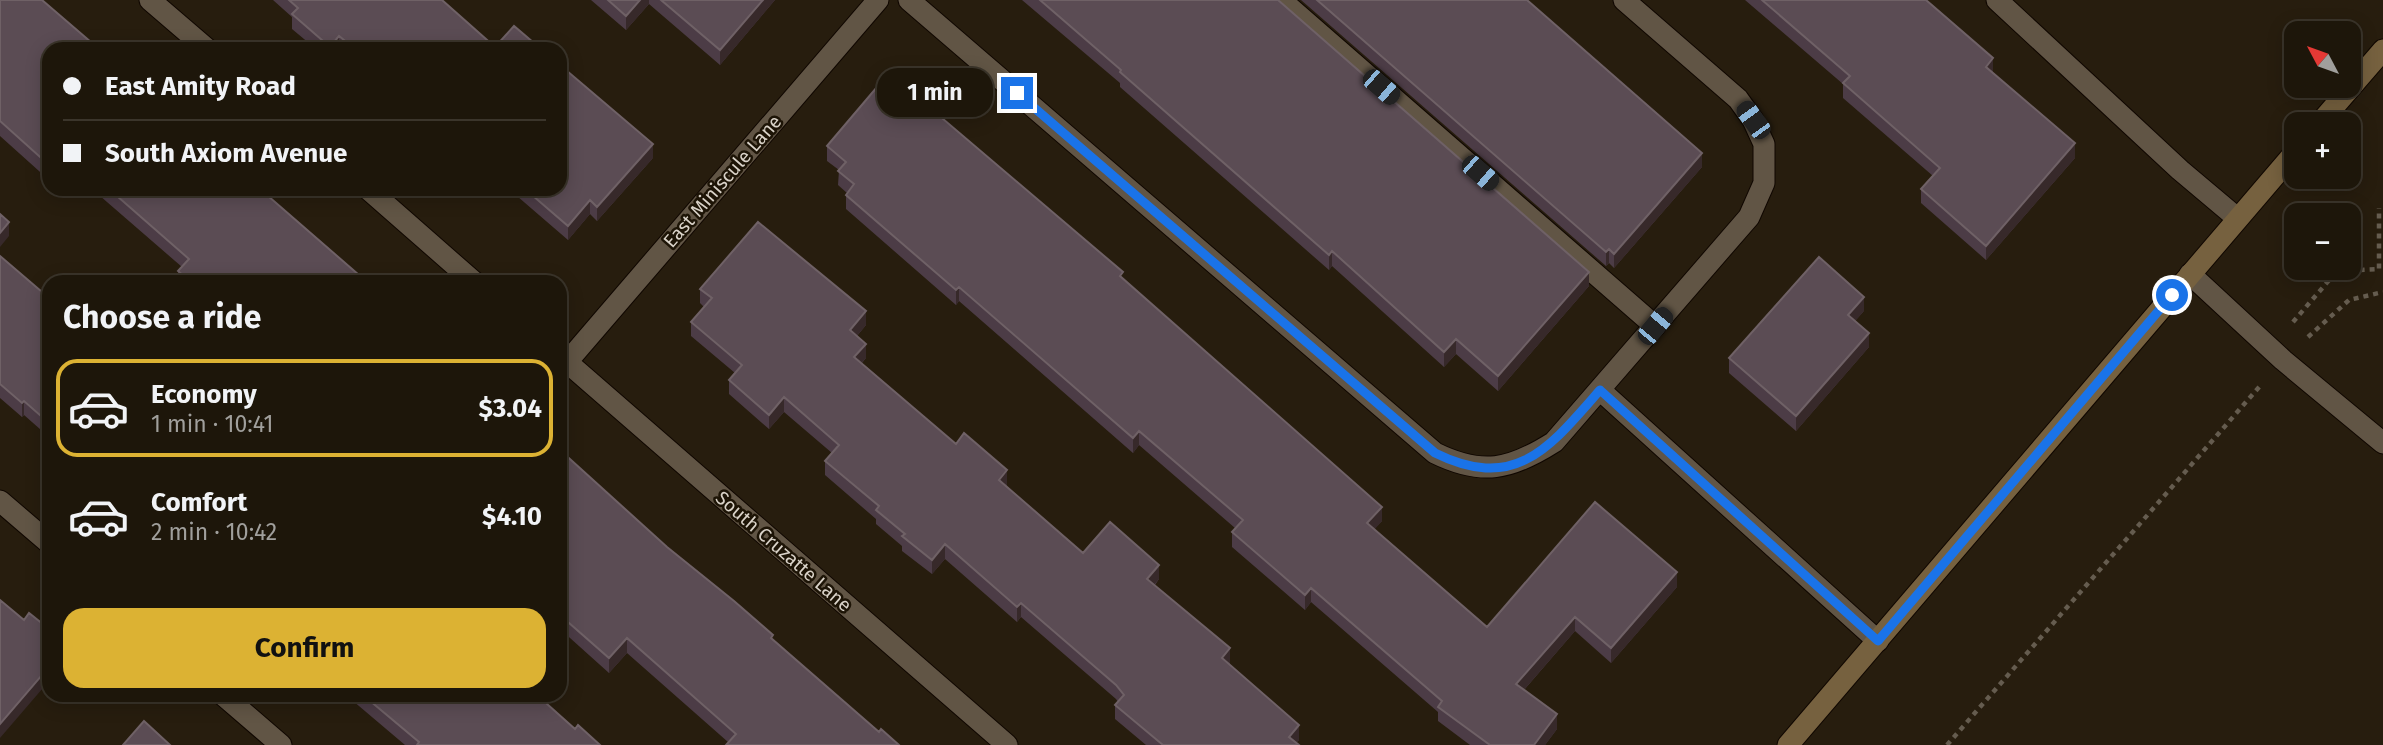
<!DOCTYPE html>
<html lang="en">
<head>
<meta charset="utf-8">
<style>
	:root { --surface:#1d160a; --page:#2a2318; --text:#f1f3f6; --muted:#a09f9c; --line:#3b352b; --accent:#dcb233 }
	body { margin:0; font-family:"Fira Sans",sans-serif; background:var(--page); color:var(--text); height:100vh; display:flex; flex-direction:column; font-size:26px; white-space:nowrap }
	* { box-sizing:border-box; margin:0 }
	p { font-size:23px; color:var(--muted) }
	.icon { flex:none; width:38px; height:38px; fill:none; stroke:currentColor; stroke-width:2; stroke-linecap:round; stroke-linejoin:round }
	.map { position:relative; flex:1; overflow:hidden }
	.sheet { position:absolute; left:42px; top:275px; width:525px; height:427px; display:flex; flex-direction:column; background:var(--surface); border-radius:21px; box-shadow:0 4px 18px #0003,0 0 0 2px var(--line) }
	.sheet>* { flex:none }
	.top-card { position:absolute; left:42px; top:42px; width:525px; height:154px; border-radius:21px; box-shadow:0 4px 18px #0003,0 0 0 2px var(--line); display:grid; align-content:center; height:154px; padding:0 21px; background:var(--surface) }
	.needle { width:46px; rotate:311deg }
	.controls { position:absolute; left:2284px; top:21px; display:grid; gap:14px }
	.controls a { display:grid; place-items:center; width:77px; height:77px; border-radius:14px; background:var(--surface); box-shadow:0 4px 18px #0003,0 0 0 2px var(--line); font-size:35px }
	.end { position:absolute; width:32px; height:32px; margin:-16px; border:9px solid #1a73e8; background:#fff; box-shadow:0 0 0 4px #fff }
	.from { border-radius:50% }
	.bubble { position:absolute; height:49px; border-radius:21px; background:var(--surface); box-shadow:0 4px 18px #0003,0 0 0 2px var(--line); font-size:23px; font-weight:700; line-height:49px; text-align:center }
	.car { position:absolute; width:21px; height:42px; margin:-21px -10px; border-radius:9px; box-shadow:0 0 5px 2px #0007; background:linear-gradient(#222 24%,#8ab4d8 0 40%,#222 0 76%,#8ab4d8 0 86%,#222 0) }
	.top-card b { display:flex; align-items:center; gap:24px; height:66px; font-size:26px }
	.top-card b+b { border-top:2px solid var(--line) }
	.top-card i { width:18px; height:18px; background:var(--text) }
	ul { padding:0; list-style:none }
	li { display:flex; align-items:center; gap:21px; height:98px; margin:0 14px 10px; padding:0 7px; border:4px solid transparent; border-radius:21px }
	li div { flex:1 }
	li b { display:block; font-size:26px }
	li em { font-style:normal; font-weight:700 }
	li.active { border-color:var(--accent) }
	li>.icon { width:63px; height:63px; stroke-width:1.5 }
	h2 { padding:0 21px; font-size:32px; line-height:84px }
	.button { display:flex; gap:14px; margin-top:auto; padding:14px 21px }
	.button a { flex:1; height:80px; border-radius:21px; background:var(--accent); color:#111; font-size:28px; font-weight:700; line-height:80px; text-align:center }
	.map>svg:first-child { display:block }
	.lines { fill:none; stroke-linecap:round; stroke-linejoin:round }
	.lane-casing { stroke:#100700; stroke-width:23 }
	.street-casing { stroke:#100700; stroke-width:23 }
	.secondary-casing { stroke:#100700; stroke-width:23 }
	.path { stroke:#655c4f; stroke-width:4.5; stroke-dasharray:5 5; stroke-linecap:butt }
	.lane { stroke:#615545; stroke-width:21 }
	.street { stroke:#615545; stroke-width:21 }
	.secondary { stroke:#76613f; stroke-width:21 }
	.wall { fill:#4c3c46 }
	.shaded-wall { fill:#37292a }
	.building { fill:#5b4c54; stroke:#6f6166; stroke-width:2 }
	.route { stroke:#1a73e8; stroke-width:9 }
	.labels { text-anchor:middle; stroke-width:5; stroke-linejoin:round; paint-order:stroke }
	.street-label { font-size:19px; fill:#d9d2c8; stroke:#1d1406 }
</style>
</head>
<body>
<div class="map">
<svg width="2383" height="745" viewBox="0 0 2383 745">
	<rect width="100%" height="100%" fill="#271d0e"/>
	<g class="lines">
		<defs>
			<path id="lane" d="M1281,0l374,326
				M1997,0l183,170 57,48
				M2190,274l93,86 100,83"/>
			<path id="street" d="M150,0l57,49
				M909,0l526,453c47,23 75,17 119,-11l195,-225 15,-34v-39l-11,-24 -15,-21 -114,-99
				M368,189l106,93
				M560,356l447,389
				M567,362l311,-362
				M1600,390l278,251
				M0,501l49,42
				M223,695l58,50"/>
			<path id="secondary" d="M2319,124l64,-74
				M1788,745l508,-594"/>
		</defs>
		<use href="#lane" class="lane-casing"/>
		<use href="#street" class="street-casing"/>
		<use href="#secondary" class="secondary-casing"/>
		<path class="path" d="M2293,322l44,-51 42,-2v-61
			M2308,337l41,-37 34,-8
			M1947,745l313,-359"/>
		<use href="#lane" class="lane"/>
		<use href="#street" class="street"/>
		<use href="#secondary" class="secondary"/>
	</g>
	<path class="wall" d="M0,0l49,49v131l-49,-44z
		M273,0h169l53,47 46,2h-225l-24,-20v-12z
		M591,0h184l-55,65 -71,-61 -23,26z
		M1022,0h256l311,286 -91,105 -42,-37 -12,13 -112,-101 -3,4 -209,-183v-4z
		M1301,0h226l175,167 -88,101 -5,-5 -3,3z
		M1745,0h181l67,73 82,85 -89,102 -65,-57v-14l12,-13 -90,-78v-14z
		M827,146l296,132 259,243 -8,8 113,98 190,-40 -66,76 -36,-32 -51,59 33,39 -12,16h-75l-32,-24v-9l-127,-110 -6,8 -73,-63v-15l3,-4 -96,-83 -6,8 -174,-152 -3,4 -110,-96v-14l1,-2 -9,-8 1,-15 -12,-9z
		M653,158l-56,63 -7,-7 -22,26 -58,-50 -4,5 -7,-6h61z
		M92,189h168l107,93h-189v-11l4,-4z
		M0,256l49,42v139l-25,-22 -2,2 -22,-19z
		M700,289l166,36 -9,11 9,22 -4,5 94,81 51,41 -1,1 77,67 76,26 -4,6 75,78 -1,1 70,76 -3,3 3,2h-153l-31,-26v-14l3,-3 -2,-3 -95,-82 -4,5 -72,-63 -13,15 -30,-23v-5l-26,-22v-5l-51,-44v-14l7,-8 -48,-41 -15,17 -40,-35v-14l6,-7 -44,-37v-14l13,-15 -4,-4z
		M1864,311l-9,10 14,26 -73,84 -67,-58v-15z
		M560,450l107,97 106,93 106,92 20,13 -171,-3 -101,-89 -18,20 -49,-44z
		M346,695h191l38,34 25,16h-195z"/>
	<path class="shaded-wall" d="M640,0h9v4l-23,26v-14z
		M763,0h12l-55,65v-15z
		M339,36v13h-9v-2z
		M1993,58v15l-7,8v-14z
		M2075,143v15l-89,102v-14z
		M653,144v14l-56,63v-14z
		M1702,153v14l-88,101v-14z
		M590,200v14l-22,26v-14z
		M9,222v14l-9,11v-14z
		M1609,249v14l-3,3v-14z
		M1332,251v15l-3,4v-15z
		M1589,272v14l-91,105v-15z
		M959,287v14l-3,4v-15z
		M1864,297v14l-16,18v-14z
		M866,311v14l-16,19v-14z
		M1869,333v14l-73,84v-15z
		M1456,339v15l-12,13v-15z
		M866,344v14l-12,13v-14z
		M784,397v15l-15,17v-14z
		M24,401v14l-2,2v-14z
		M1139,431v14l-6,8v-15z
		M1007,470v15l-8,9v-14z
		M1382,507v14l-15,17v-15z
		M945,544v15l-13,15v-14z
		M1159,565v14l-12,14v-14z
		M1677,572v15l-66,76v-15z
		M1311,588v14l-6,8v-15z
		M1021,603v14l-4,5v-15z
		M1575,617v14l-59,68v-15z
		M627,638v15l-18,20v-15z
		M1230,648v15l-8,9v-14z
		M49,667v14l-49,57v-14z
		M1557,714v15l-12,16h-11z
		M1299,725v15l-4,5 -6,-8z"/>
	<path class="building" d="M0,0h42l57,49h-50v116l-49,-44z
		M289,0h153l53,47 19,-21 27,23h-186l-16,-13 -9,11 -38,-33 6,-6z
		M608,0h32l-14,16z
		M661,0h102l-43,50z
		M1040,0h238l311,272 -91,104 -42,-37 -12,13 -112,-101 -3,4 -209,-183 1,-2z
		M1317,0h210l175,153 -88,101 -5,-5 -3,3z
		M1762,0h164l67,58 -7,9 89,76 -89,103 -65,-57 19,-21 -97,-85 7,-7z
		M560,65l93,79 -56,63 -7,-7 -22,26 -43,-37h35z
		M889,73l234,199 -3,4 262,231 -15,16 120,104 108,-125 82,70 -66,76 -36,-31 -59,67 41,30 -23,31h-44l-52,-38 4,-6 -131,-113 -6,7 -73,-63 11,-12 -104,-89 -6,7 -174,-151 -3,3 -110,-95 8,-11 -16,-13 8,-9 -19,-16z
		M109,189h151l107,93h-176l-13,-11 11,-12z
		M0,214l9,8 -9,11z
		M758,222l108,89 -16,19 16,14 -12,13 102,87 8,-11 43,37 -8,10 84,73 27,-31 49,43 -12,14 83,69 -8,10 77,67 -10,12 10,8h-136l-48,-40 9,-10 -8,-10 -95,-82 -4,4 -72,-63 -13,16 -30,-24 3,-2 -29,-24 3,-4 -54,-45 14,-16 -55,-48 -15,18 -40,-35 13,-15 -51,-43 21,-24 -12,-9z
		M0,256l49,42v125l-25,-22 -2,2 -22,-19z
		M1819,257l45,40 -16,18 21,18 -73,83 -67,-58z
		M560,450l107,97 67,54 39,34 -2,3 108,94 2,-3 18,16h-173l10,-11 -109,-96 -18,20 -49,-43z
		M0,600l24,20 5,-7 20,16v38l-49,57z
		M363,695h174l38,34 3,-4 22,20h-183l2,-3z
		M144,721l26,24h-47z"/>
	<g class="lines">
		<path class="route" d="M1017,93l418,360c81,40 115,-6 165,-63l278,251 294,-346"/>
	</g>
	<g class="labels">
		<g class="street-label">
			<text transform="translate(722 181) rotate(-49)" y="7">East Miniscule Lane</text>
			<text transform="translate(784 551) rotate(41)" y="7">South Cruzatte Lane</text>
		</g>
	</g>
</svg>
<div class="controls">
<a><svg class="needle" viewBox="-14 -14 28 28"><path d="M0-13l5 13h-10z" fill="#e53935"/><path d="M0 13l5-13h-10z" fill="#a09f9c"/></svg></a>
<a>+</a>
<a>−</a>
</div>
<i class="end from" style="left:2172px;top:295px"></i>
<i class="end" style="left:1017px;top:93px"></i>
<div class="bubble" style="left:877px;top:68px;width:116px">1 min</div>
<i class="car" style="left:1381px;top:87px;rotate:131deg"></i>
<i class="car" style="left:1753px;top:120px;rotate:324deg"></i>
<i class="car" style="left:1480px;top:173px;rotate:131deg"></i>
<i class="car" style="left:1655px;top:326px;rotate:40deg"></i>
<div class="top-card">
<b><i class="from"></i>East Amity Road</b>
<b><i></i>South Axiom Avenue</b>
</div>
<section class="sheet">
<h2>Choose a ride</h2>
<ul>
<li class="active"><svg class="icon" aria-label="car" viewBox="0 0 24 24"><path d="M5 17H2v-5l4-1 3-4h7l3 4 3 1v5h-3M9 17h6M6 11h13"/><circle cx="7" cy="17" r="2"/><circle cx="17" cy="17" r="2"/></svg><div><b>Economy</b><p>1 min · 10:41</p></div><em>$3.04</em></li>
<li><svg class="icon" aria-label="car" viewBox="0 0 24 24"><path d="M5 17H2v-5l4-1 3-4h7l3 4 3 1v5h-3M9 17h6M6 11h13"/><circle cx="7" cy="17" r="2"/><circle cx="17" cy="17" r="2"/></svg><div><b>Comfort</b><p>2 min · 10:42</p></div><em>$4.10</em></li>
</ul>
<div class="button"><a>Confirm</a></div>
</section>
</div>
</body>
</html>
